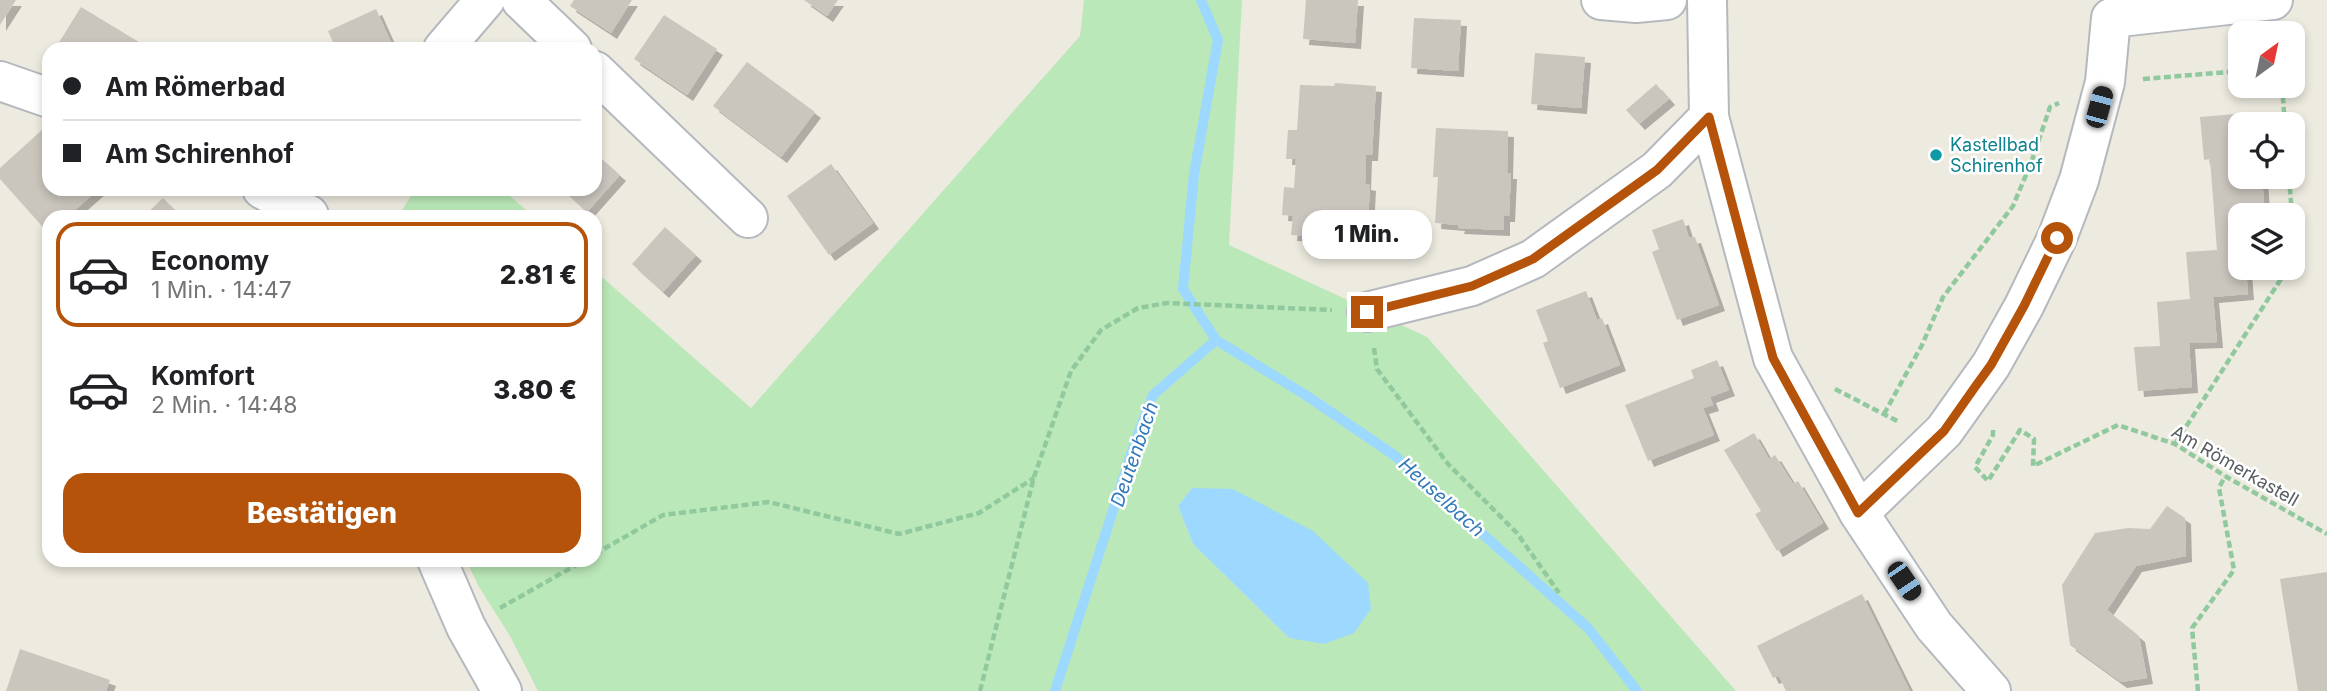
<!DOCTYPE html>
<html lang="de">
<head>
<meta charset="utf-8">
<style>
	:root { --surface:#fff; --page:#f2f2f2; --text:#202124; --muted:#757577; --line:#e0e0e0; --accent:#b45309 }
	body { margin:0; font-family:Inter,sans-serif; background:var(--page); color:var(--text); height:100vh; display:flex; flex-direction:column; font-size:26px; white-space:nowrap }
	* { box-sizing:border-box; margin:0 }
	p { font-size:23px; color:var(--muted) }
	.icon { flex:none; width:38px; height:38px; fill:none; stroke:currentColor; stroke-width:2; stroke-linecap:round; stroke-linejoin:round }
	.map { position:relative; flex:1; overflow:hidden }
	.drawer { position:absolute; left:42px; top:210px; width:560px; height:357px; display:flex; flex-direction:column; background:var(--surface); border-radius:21px; box-shadow:0 4px 10px #0003 }
	.drawer>* { flex:none }
	.hud { position:absolute; left:42px; top:42px; width:560px; height:154px; border-radius:21px; box-shadow:0 4px 10px #0003; display:grid; align-content:center; height:154px; padding:0 21px; background:var(--surface) }
	.needle { width:46px; rotate:33deg }
	.buttons { position:absolute; left:2228px; top:21px; display:grid; gap:14px }
	.buttons a { display:grid; place-items:center; width:77px; height:77px; border-radius:14px; background:var(--surface); box-shadow:0 4px 10px #0003; font-size:35px }
	.end { position:absolute; width:32px; height:32px; margin:-16px; border:9px solid #b45309; background:#fff; box-shadow:0 0 0 4px #fff }
	.from { border-radius:50% }
	.bubble { position:absolute; height:49px; border-radius:21px; background:var(--surface); box-shadow:0 4px 10px #0003; font-size:23px; font-weight:800; line-height:49px; text-align:center }
	.car { position:absolute; width:21px; height:42px; margin:-21px -10px; border-radius:9px; box-shadow:0 0 5px 2px #0007; background:linear-gradient(#222 24%,#8ab4d8 0 40%,#222 0 76%,#8ab4d8 0 86%,#222 0) }
	.hud b { display:flex; align-items:center; gap:24px; height:66px; font-size:26px }
	.hud b+b { border-top:2px solid var(--line) }
	.hud i { width:18px; height:18px; background:var(--text) }
	ul { padding:12px 0 0; list-style:none }
	li { display:flex; align-items:center; gap:21px; height:105px; margin:0 14px 10px; padding:0 7px; border:4px solid transparent; border-radius:21px }
	li div { flex:1 }
	li b { display:block; font-size:26px }
	li em { font-style:normal; font-weight:800 }
	li.current { border-color:var(--accent) }
	li>.icon { width:63px; height:63px; stroke-width:1.5 }
	.primary-button { display:flex; gap:14px; margin-top:auto; padding:14px 21px }
	.primary-button a { flex:1; height:80px; border-radius:21px; background:var(--accent); color:#fff; font-size:28px; font-weight:800; line-height:80px; text-align:center }
	.map>svg:first-child { display:block }
	.green { fill:#bae8b8; fill-rule:evenodd }
	.water { fill:#9dd8ff }
	.lines { fill:none; stroke-linecap:round; stroke-linejoin:round }
	.stream { stroke:#9dd8ff; stroke-width:10 }
	.building { fill:#cac6be; filter:url(#shadow) }
	.minor-casing { stroke:#b5b9be; stroke-width:42 }
	.path { stroke:#91c99f; stroke-width:4.5; stroke-dasharray:7 3.5; stroke-linecap:butt }
	.minor { stroke:#fff; stroke-width:38 }
	.route { stroke:#b45309; stroke-width:9 }
	.culture-dot { fill:#0f9aa8; stroke:#fff; stroke-width:2.5 }
	.labels { text-anchor:middle; stroke-width:5; stroke-linejoin:round; paint-order:stroke }
	.culture-label { font-size:18px; fill:#0d838f; stroke:#fff; text-anchor:start }
	.street-label { font-size:18px; fill:#585d62; stroke:#fff }
	.water-label { font-size:19px; font-style:italic; fill:#3279ba; stroke:#fff }
</style>
</head>
<body>
<div class="map">
<svg width="2327" height="691" viewBox="0 0 2327 691">
	<defs>
		<filter id="shadow"><feDropShadow dx="6" dy="6" stdDeviation="0" flood-color="#0004"/></filter>
	</defs>
	<rect width="100%" height="100%" fill="#edeadf"/>
	<path class="green" d="M1084,0h158l-13,245 198,92 309,354h-1198l-28,-55 -31,-49 -13,-27h129v-289l156,137 329,-372zM1192,488l97,150 -96,-94 -15,-38z
		M415,189h87l32,28h-136z"/>
	<path class="water" d="M1192,488l41,1 80,42 55,52 3,26 -17,24 -30,11 -35,-6 -96,-94 -15,-38z"/>
	<g class="lines">
		<path class="stream" d="M1216,340l88,54 90,61 194,173 49,63
			M1055,691l79,-246 19,-50 63,-55 -33,-51 11,-115 24,-134 -17,-40"/>
	</g>
	<path class="building" d="M0,0h16l-16,25z
		M574,0h58l-21,33 -41,-27z
		M804,0h34l-11,16z
		M1306,0h52l-3,43 -52,-4z
		M81,7l58,35 -4,7h-80z
		M376,9l18,40h-58l-8,-18z
		M664,15l53,34 -30,46 -53,-36z
		M1414,18l47,2 -3,51 -47,-3z
		M1535,53l50,4 -4,51 -50,-4z
		M747,62l68,50 -34,45 -68,-51z
		M1335,83l41,3 -4,69h-6l-1,29 5,1 -3,55 -76,-5 2,-19 -11,-1 2,-28 10,1 2,-29h-10l2,-29h9l3,-45 34,1z
		M1656,84l13,15 -30,25 -13,-14z
		M2257,112l1,12h-18v53h22l2,26h6l1,12h-31v53h6l2,26 -35,3 4,45 -28,1 3,44 -54,4 -4,-44 26,-1 -3,-44 33,-3 -4,-47 31,-2 -7,-91 -6,1 -4,-43z
		M1436,128l72,3 -1,42h4l-2,43h-5v14l-46,-2 1,-3 -24,-2 3,-46h-5z
		M43,129l6,7v53h50l-32,28h-18v17l-49,-55v-11z
		M595,153l25,22 -33,37 -25,-23h33z
		M831,164l42,59 -44,32 -42,-59z
		M163,198l19,19h-39z
		M1683,219l6,19 6,-1 24,68 -42,15 -25,-68 7,-3 -7,-19z
		M665,227l31,28 -33,37 -31,-28z
		M1586,291l11,29 5,-2 18,47 -60,23 -17,-45 5,-2 -12,-31z
		M1717,360l12,30 -19,7 3,8 -10,3 11,27 -66,26 -23,-56 69,-27 -3,-8z
		M1754,433l15,26 6,-4 18,29 5,-3 25,42 -46,28 -22,-37 6,-3 -37,-61z
		M2167,506l18,12 1,38 -50,10 -29,44 32,26 8,42 -26,4 -51,-37 -8,-60 33,-52 33,-5 22,1z
		M2327,572v119h-29l-18,-112z
		M1862,594l48,97h-124l-7,-15 -6,2 -16,-32z
		M20,649l90,31 -4,11h-100z"/>
	<g class="lines">
		<defs>
			<path id="minor" d="M521,0l51,49
				M1601,0l35,3 31,-3
				M1707,0l2,117 64,241 86,155 75,113 57,65
				M443,49l42,-49
				M595,71l153,147
				M0,81l49,17
				M262,189l47,26
				M1367,312l105,-26 61,-27 124,-89 52,-53
				M1859,513l85,-82 47,-66 33,-59 33,-68 22,-58 26,-98 6,-64 162,-18
				M437,560l29,67 36,64"/>
		</defs>
		<use href="#minor" class="minor-casing"/>
		<path class="path" d="M2143,79l97,-8
			M2282,86l3,38
			M2289,177l3,38
			M2292,227l3,30 -3,3
			M1374,348l3,21 71,95 69,69 42,60
			M1835,389l64,33
			M1884,414l38,-69 21,-48 70,-91 18,-43 19,-56 9,-4
			M1993,430v5l-18,32 13,14 32,-51 14,9 -1,27 85,-41 57,19 50,32 102,58
			M2175,444l113,-176
			M595,554l68,-39 106,-13 130,32 80,-21 55,-35
			M500,608l85,-48
			M980,691l54,-214 37,-106 30,-41 37,-22 29,-5 165,7
			M2198,691l-6,-63 42,-58 -15,-82 6,-12"/>
		<use href="#minor" class="minor"/>
	</g>
	<g class="lines">
		<path class="route" d="M1367,312l105,-26 61,-27 124,-89 52,-53 64,241 85,155 86,-82 31,-44 16,-22 33,-59 33,-68"/>
	</g>
	<circle class="culture-dot" cx="1936" cy="155" r="7"/>
	<g class="labels">
		<g class="culture-label">
			<text x="1950" y="151">Kastellbad<tspan x="1950" dy="21">Schirenhof</tspan></text>
		</g>
		<g class="street-label">
			<text transform="translate(2235 466) rotate(30)" y="6">Am Römerkastell</text>
		</g>
		<g class="water-label">
			<text transform="translate(1134 454) rotate(-71)" y="7">Deutenbach</text>
			<text transform="translate(1442 497) rotate(42)" y="7">Heuselbach</text>
		</g>
	</g>
</svg>
<div class="buttons">
<a><svg class="needle" viewBox="-14 -14 28 28"><path d="M0-13l5 13h-10z" fill="#e53935"/><path d="M0 13l5-13h-10z" fill="#757577"/></svg></a>
<a><svg class="icon" aria-label="locate" viewBox="0 0 24 24"><circle cx="12" cy="12" r="6"/><path d="M12 2v4M12 18v4M2 12h4M18 12h4"/></svg></a>
<a><svg class="icon" aria-label="layers" viewBox="0 0 24 24"><path d="M12 4l9 5-9 5-9-5zM3 14l9 5 9-5"/></svg></a>
</div>
<i class="end from" style="left:2057px;top:238px"></i>
<i class="end" style="left:1367px;top:312px"></i>
<div class="bubble" style="left:1302px;top:210px;width:130px">1 Min.</div>
<i class="car" style="left:2099px;top:107px;rotate:15deg"></i>
<i class="car" style="left:1904px;top:581px;rotate:146deg"></i>
<div class="hud">
<b><i class="from"></i>Am Römerbad</b>
<b><i></i>Am Schirenhof</b>
</div>
<section class="drawer">
<ul>
<li class="current"><svg class="icon" aria-label="car" viewBox="0 0 24 24"><path d="M5 17H2v-5l4-1 3-4h7l3 4 3 1v5h-3M9 17h6M6 11h13"/><circle cx="7" cy="17" r="2"/><circle cx="17" cy="17" r="2"/></svg><div><b>Economy</b><p>1 Min. · 14:47</p></div><em>2.81 €</em></li>
<li><svg class="icon" aria-label="car" viewBox="0 0 24 24"><path d="M5 17H2v-5l4-1 3-4h7l3 4 3 1v5h-3M9 17h6M6 11h13"/><circle cx="7" cy="17" r="2"/><circle cx="17" cy="17" r="2"/></svg><div><b>Komfort</b><p>2 Min. · 14:48</p></div><em>3.80 €</em></li>
</ul>
<div class="primary-button"><a>Bestätigen</a></div>
</section>
</div>
</body>
</html>
